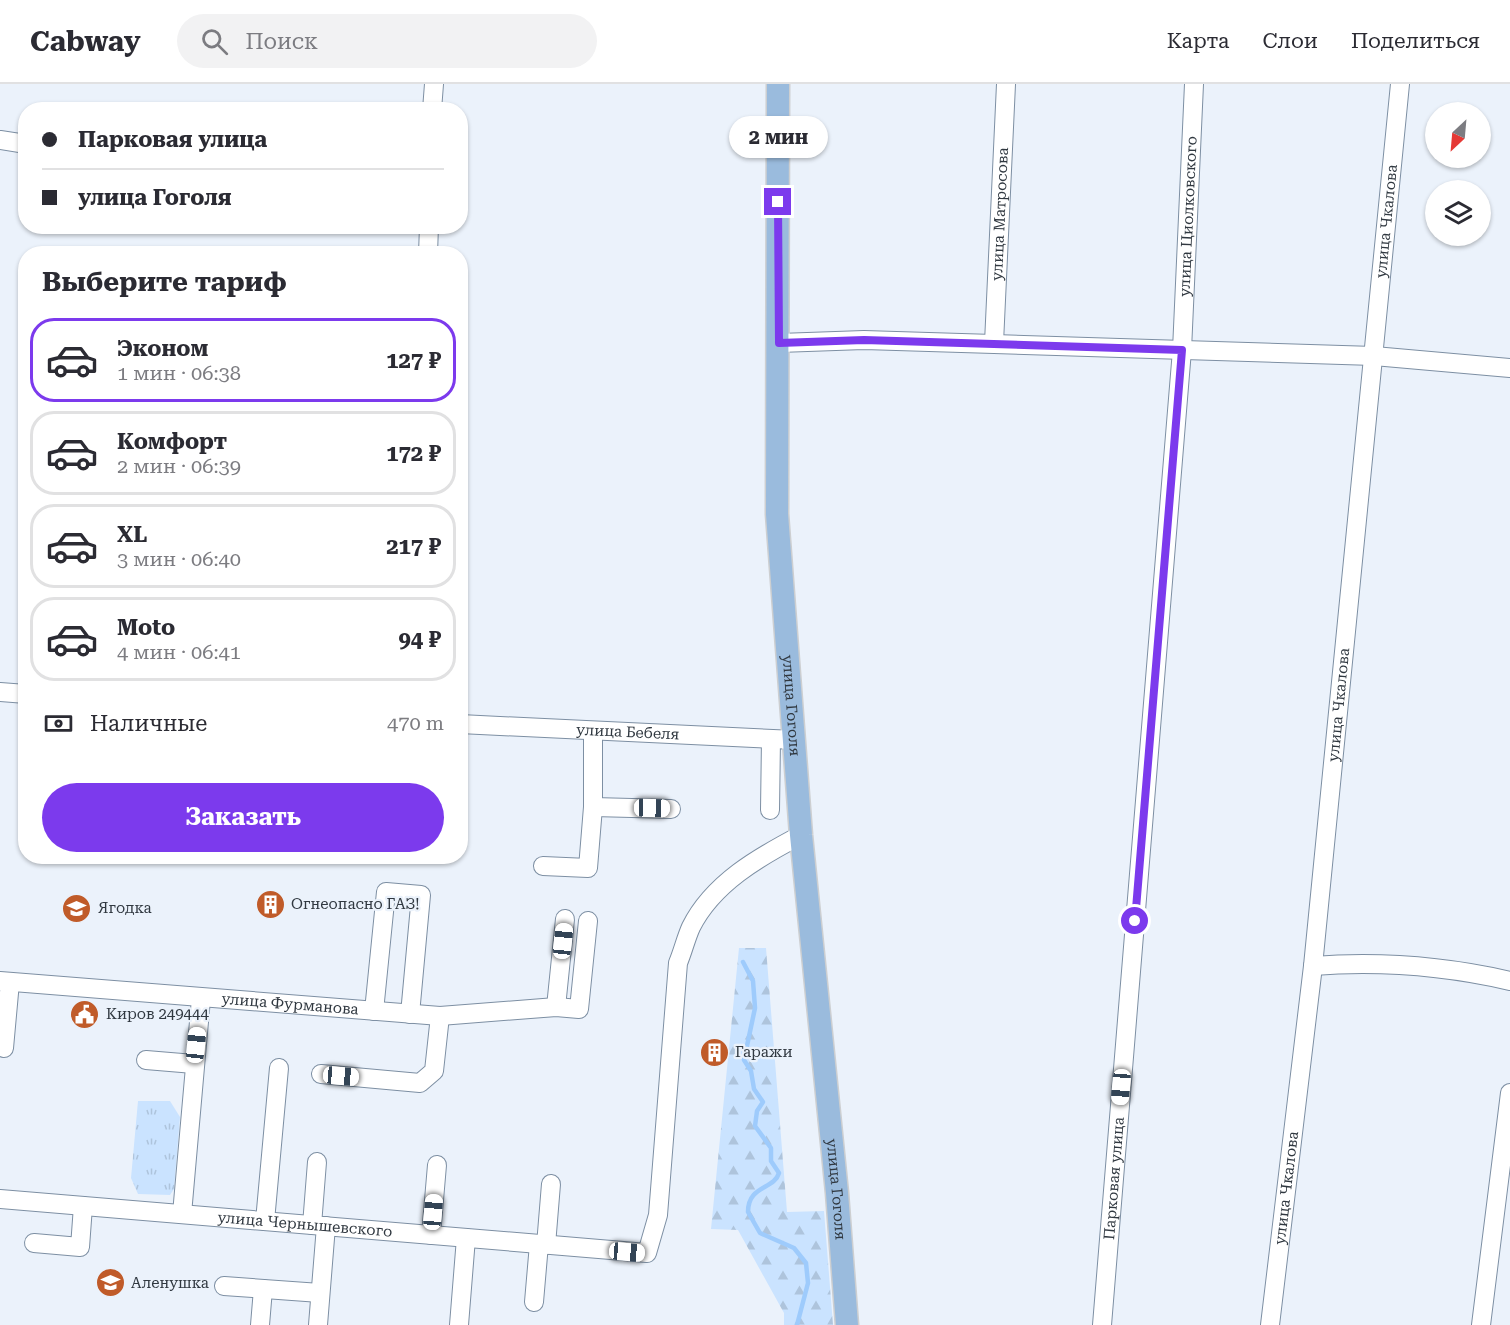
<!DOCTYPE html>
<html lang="ru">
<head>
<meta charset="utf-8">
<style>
	:root { --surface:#fff; --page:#f2f2f3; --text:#2b2b33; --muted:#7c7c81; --line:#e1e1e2; --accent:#7c3aed }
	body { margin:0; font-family:"Roboto Serif",serif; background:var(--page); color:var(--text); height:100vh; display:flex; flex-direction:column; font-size:22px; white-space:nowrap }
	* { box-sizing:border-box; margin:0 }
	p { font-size:20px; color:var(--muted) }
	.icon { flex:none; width:33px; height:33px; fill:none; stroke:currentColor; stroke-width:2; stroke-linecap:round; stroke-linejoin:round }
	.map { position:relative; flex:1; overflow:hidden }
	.sheet { position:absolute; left:18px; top:162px; width:450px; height:618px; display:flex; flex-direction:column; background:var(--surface); border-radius:24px; box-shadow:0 2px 4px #0004 }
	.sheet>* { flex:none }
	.hud { position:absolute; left:18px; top:18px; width:450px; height:132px; border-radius:24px; box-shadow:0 2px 4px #0004; display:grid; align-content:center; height:132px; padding:0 24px; background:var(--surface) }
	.needle { width:39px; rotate:206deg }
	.buttons { position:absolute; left:1425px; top:18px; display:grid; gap:12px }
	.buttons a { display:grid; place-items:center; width:66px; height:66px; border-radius:50%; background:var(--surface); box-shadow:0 2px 4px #0004; font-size:30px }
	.end { position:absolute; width:27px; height:27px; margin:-14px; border:8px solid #7c3aed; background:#fff; box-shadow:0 0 0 3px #fff }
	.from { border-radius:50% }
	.bubble { position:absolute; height:42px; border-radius:21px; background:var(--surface); box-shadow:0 2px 4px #0004; font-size:20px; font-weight:700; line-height:42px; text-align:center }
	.car { position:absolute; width:18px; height:36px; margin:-18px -9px; border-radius:8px; box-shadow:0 0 4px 2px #0007; background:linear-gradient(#fff 24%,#345 0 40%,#fff 0 76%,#345 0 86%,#fff 0) }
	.hud b { display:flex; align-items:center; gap:21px; height:57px; font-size:22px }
	.hud b+b { border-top:2px solid var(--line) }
	.hud i { width:15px; height:15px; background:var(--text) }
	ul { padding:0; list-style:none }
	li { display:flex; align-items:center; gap:18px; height:84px; margin:0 12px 9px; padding:0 12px; border:3px solid var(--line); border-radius:24px }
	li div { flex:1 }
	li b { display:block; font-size:22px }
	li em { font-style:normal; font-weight:700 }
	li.selected { border-color:var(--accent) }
	li>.icon { width:54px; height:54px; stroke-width:1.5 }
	h2 { padding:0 24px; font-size:27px; line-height:72px }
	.pay { display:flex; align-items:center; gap:15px; height:66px; padding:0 24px; font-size:22px }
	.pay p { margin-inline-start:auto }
	.action { display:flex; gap:12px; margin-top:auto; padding:12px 24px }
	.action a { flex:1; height:69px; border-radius:36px; background:var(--accent); color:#fff; font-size:24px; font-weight:700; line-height:69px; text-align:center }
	header { display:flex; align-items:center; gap:36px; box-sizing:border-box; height:84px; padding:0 30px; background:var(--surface); border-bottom:2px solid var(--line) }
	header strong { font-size:28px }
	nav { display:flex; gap:33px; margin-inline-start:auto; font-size:21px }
	.search { width:420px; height:54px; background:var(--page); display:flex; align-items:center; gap:15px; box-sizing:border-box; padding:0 21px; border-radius:33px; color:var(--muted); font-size:22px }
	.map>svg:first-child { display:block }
	.grass { fill:url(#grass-tufts) }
	.forest { fill:url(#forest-firs) }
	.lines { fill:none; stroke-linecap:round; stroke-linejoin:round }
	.stream { stroke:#9ecbfc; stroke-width:4.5 }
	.minor-casing { stroke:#7d8fa3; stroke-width:20 }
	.major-casing { stroke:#cdcfd1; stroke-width:25 }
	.minor { stroke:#fff; stroke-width:18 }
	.major { stroke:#9abbdd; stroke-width:22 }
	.route { stroke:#7c3aed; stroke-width:8 }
	.labels { text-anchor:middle; stroke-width:4.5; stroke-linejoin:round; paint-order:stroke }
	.street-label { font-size:15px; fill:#303840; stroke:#ebf2fb }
	.poi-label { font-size:15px; fill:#303840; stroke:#ebf2fb; text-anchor:start }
</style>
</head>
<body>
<header>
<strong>Cabway</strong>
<div class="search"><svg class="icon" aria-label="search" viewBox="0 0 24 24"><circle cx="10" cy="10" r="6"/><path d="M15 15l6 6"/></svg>Поиск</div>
<nav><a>Карта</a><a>Слои</a><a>Поделиться</a></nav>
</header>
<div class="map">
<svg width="1510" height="1241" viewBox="0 0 1510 1241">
	<defs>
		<pattern id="grass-tufts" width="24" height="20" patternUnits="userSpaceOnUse" patternTransform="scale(1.5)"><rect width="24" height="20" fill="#cae3ff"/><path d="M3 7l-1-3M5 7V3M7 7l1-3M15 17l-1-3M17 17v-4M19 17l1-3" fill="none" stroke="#aec4dc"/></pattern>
		<pattern id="forest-firs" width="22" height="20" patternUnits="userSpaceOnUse" patternTransform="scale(1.5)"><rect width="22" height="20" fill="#cae3ff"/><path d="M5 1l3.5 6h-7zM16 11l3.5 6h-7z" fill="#aec4dc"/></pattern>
	</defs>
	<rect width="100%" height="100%" fill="#ebf2fb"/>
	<path class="grass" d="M138,1017h32l10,16 -6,72 -4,6 -32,-1 -7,-16z"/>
	<path class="forest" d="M739,864h27l21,264 37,-1 9,114h-49v-12l-46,-83 -27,-1z"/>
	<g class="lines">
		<path class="stream" d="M743,878l10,19 2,27 -11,52 7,11 3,18 9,13 -6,9 -2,15 16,22v13l8,12c-5,17 -31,12 -31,39l12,21 34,15 12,15 2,20 -11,42"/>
		<defs>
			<g id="minor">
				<path d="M432,26l2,-26"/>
				<path d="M0,56l26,4"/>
				<path d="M428,170l1,-28"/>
				<path d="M779,259l85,-3 510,16 136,12"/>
				<path id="s1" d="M994,259l12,-259"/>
				<path d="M0,608l26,2"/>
				<path id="s2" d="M460,640l335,16"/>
				<path d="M593,723l78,2"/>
				<path d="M770,726l1,-71"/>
				<path d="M543,782l45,2 5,-61v-75"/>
				<path d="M1313,882c66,-5 132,0 197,15"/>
				<path id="s3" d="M0,897l440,35 116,-9 23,2 9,-88"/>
				<path d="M556,923l9,-88"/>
				<path d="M374,927l12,-119 35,3 -11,119"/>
				<path d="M4,964l6,-66"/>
				<path d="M146,976l48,4"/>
				<path d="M321,990l99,9 14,-12 6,-55"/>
				<path id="s4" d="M0,1115l647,54 11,-38 20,-252c5,-12 8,-25 13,-36 22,-44 68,-70 110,-92"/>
				<path d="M182,1130l19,-215"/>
				<path d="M265,1137l14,-153"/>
				<path d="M312,1141l5,-63"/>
				<path d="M431,1151l6,-70"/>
				<path d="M34,1159l46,4 3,-41"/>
				<path d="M546,1161l5,-61"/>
				<path d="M224,1202l96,7"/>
				<path d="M534,1218l5,-58"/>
				<path d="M260,1241l3,-36"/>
				<path d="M318,1241l8,-99"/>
				<path d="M459,1241l7,-87"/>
				<path id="s5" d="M1102,1241l80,-975 12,-266"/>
				<path id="s6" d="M1270,1241l43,-359 87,-882"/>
				<path d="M1481,1241l29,-232"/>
			</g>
			<g id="major">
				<path id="s7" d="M778,0l-1,430 24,321 36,358 10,132"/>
			</g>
		</defs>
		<use href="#minor" class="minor-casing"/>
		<use href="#major" class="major-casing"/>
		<use href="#minor" class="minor"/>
		<use href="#major" class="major"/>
	</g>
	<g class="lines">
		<path class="route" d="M778,118l1,141 85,-3 318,10 -47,571"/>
	</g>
	<defs>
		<symbol id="building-disc" viewBox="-11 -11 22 22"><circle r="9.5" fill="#c05b29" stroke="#ebf2fb"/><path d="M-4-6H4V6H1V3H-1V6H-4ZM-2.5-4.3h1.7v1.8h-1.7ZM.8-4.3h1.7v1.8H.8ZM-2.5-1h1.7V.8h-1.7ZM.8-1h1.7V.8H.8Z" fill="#fff"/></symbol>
		<symbol id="school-disc" viewBox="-11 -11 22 22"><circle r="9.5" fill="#c05b29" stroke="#ebf2fb"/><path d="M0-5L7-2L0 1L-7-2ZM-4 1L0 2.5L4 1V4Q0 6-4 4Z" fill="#fff"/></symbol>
		<symbol id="civic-disc" viewBox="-11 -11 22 22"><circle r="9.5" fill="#c05b29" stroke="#ebf2fb"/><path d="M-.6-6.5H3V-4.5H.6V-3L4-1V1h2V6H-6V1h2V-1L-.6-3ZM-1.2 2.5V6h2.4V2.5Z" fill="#fff"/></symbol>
	</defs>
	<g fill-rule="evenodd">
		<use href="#building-disc" x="254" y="804" width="33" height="33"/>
		<use href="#school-disc" x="60" y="808" width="33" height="33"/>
		<use href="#civic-disc" x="68" y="914" width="33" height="33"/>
		<use href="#building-disc" x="698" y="952" width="33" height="33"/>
		<use href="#school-disc" x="94" y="1182" width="33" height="33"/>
	</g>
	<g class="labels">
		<g class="street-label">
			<text dy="5" stroke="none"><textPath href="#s1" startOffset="129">улица Матросова</textPath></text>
			<text dy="5" stroke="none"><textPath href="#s5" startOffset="1112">улица Циолковского</textPath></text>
			<text dy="5" stroke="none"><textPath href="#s6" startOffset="1110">улица Чкалова</textPath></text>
			<text dy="5" stroke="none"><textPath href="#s7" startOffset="622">улица Гоголя</textPath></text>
			<text dy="5" stroke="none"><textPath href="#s6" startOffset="624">улица Чкалова</textPath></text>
			<text dy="5" stroke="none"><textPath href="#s2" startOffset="168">улица Бебеля</textPath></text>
			<text dy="5" stroke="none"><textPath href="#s3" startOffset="291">улица Фурманова</textPath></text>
			<text dy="5" stroke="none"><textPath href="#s5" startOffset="147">Парковая улица</textPath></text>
			<text dy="5" stroke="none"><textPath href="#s6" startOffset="138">улица Чкалова</textPath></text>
			<text dy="5" stroke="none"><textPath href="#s7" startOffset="1108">улица Гоголя</textPath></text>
			<text dy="5" stroke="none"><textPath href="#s4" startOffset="306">улица Чернышевского</textPath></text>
		</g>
		<g class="poi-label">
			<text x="291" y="825">Огнеопасно ГАЗ!</text>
			<text x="98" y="829">Ягодка</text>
			<text x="106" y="935">Киров 249444</text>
			<text x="735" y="973">Гаражи</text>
			<text x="131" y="1204">Аленушка</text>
		</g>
	</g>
</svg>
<div class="buttons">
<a><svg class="needle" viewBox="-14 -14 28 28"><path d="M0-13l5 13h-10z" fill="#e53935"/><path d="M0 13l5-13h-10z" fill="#7c7c81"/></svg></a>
<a><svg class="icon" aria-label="layers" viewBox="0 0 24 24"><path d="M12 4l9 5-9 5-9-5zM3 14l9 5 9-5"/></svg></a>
</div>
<i class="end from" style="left:1135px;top:837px"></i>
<i class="end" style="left:778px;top:118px"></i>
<div class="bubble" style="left:729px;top:32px;width:99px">2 мин</div>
<i class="car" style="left:652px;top:724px;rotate:91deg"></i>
<i class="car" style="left:563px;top:857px;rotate:6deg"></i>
<i class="car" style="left:196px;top:961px;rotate:6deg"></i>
<i class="car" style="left:341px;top:992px;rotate:95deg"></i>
<i class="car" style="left:1121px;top:1003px;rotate:185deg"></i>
<i class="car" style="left:433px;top:1128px;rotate:5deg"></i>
<i class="car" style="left:627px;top:1168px;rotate:95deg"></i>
<div class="hud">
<b><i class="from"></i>Парковая улица</b>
<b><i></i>улица Гоголя</b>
</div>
<section class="sheet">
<h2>Выберите тариф</h2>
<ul>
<li class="selected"><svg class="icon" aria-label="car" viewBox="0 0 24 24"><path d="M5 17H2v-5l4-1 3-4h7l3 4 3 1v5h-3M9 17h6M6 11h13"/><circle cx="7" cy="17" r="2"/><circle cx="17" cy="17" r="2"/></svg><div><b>Эконом</b><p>1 мин · 06:38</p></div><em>127 ₽</em></li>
<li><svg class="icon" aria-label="car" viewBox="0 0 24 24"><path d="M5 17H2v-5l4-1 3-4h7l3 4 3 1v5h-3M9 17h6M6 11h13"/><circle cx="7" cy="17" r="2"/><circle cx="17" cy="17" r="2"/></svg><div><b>Комфорт</b><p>2 мин · 06:39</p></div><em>172 ₽</em></li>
<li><svg class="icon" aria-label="car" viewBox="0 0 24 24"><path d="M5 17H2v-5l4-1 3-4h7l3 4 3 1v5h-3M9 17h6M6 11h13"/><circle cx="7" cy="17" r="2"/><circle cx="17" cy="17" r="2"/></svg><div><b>XL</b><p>3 мин · 06:40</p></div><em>217 ₽</em></li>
<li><svg class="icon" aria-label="car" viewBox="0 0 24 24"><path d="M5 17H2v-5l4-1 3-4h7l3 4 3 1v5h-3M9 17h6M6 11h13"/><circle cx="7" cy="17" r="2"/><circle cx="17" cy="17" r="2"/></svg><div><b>Moto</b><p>4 мин · 06:41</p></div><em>94 ₽</em></li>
</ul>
<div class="pay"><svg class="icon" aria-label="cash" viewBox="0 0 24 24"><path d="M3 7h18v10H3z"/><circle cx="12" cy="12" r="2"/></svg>Наличные<p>470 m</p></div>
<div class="action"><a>Заказать</a></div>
</section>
</div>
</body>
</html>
